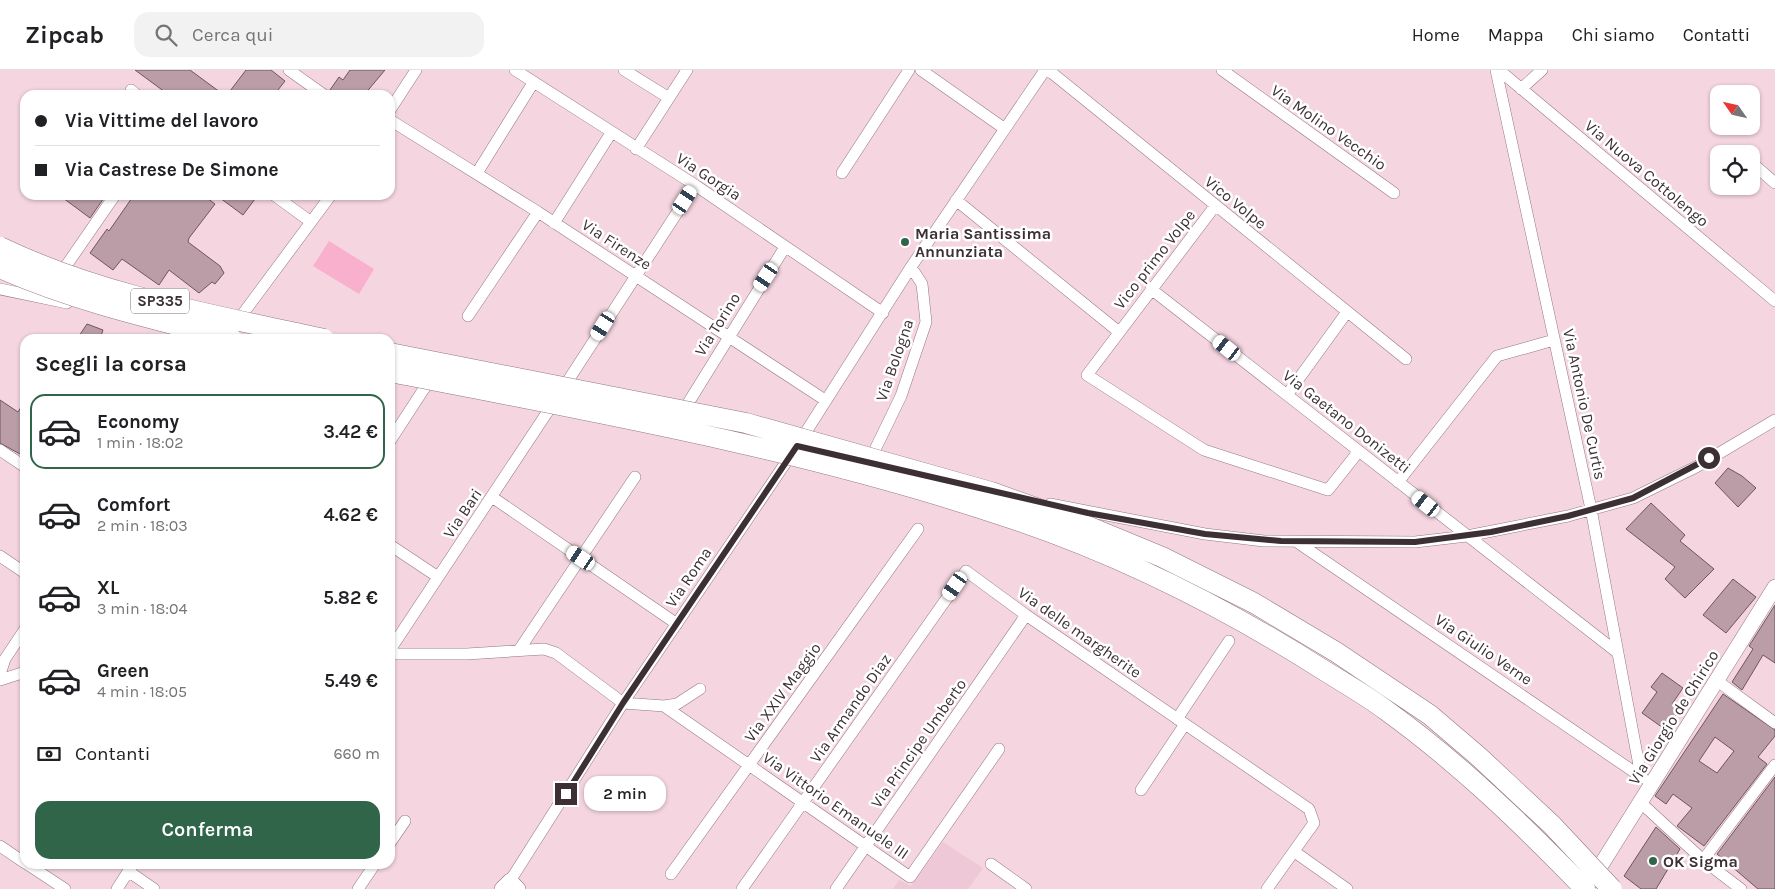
<!DOCTYPE html>
<html lang="it">
<head>
<meta charset="utf-8">
<style>
	:root { --surface:#fff; --page:#f2f2f2; --text:#202124; --muted:#757577; --line:#e0e0e0; --accent:#30654a }
	body { margin:0; font-family:Karla,sans-serif; background:var(--page); color:var(--text); height:100vh; display:flex; flex-direction:column; font-size:19px; white-space:nowrap }
	* { box-sizing:border-box; margin:0 }
	p { font-size:16px; color:var(--muted) }
	.icon { flex:none; width:28px; height:28px; fill:none; stroke:currentColor; stroke-width:2; stroke-linecap:round; stroke-linejoin:round }
	.map { position:relative; flex:1; overflow:hidden }
	.drawer { position:absolute; left:20px; top:264px; width:375px; height:535px; display:flex; flex-direction:column; background:var(--surface); border-radius:15px; box-shadow:0 1px 4px #0004 }
	.drawer>* { flex:none }
	.guide { position:absolute; left:20px; top:20px; width:375px; height:110px; border-radius:15px; box-shadow:0 1px 4px #0004; display:grid; align-content:center; height:110px; padding:0 15px; background:var(--surface) }
	.needle { width:32px; rotate:304deg }
	.fabs { position:absolute; left:1710px; top:15px; display:grid; gap:10px }
	.fabs a { display:grid; place-items:center; width:50px; height:50px; border-radius:10px; background:var(--surface); box-shadow:0 1px 4px #0004; font-size:25px }
	.end { position:absolute; width:22px; height:22px; margin:-11px; border:6px solid #3c3035; background:#fff; box-shadow:0 0 0 2px #fff }
	.from { border-radius:50% }
	.bubble { position:absolute; height:35px; border-radius:15px; background:var(--surface); box-shadow:0 1px 4px #0004; font-size:16px; font-weight:600; line-height:35px; text-align:center }
	.car { position:absolute; width:15px; height:30px; margin:-15px -8px; border-radius:6px; box-shadow:0 0 4px 1px #0007; background:linear-gradient(#fff 24%,#345 0 40%,#fff 0 76%,#345 0 86%,#fff 0) }
	.guide b { display:flex; align-items:center; gap:18px; height:48px; font-size:19px }
	.guide b+b { border-top:1px solid var(--line) }
	.guide i { width:12px; height:12px; background:var(--text) }
	ul { padding:0; list-style:none }
	li { display:flex; align-items:center; gap:15px; height:75px; margin:0 10px 8px; padding:0 5px; border:2px solid transparent; border-radius:15px }
	li div { flex:1 }
	li b { display:block; font-size:19px }
	li em { font-style:normal; font-weight:600 }
	li.current { border-color:var(--accent) }
	li>.icon { width:45px; height:45px; stroke-width:1.5 }
	h2 { padding:0 15px; font-size:22px; line-height:60px }
	.pay { display:flex; align-items:center; gap:12px; height:55px; padding:0 15px; font-size:19px }
	.pay p { margin-inline-start:auto }
	.action { display:flex; gap:10px; margin-top:auto; padding:10px 15px }
	.action a { flex:1; height:58px; border-radius:15px; background:var(--accent); color:#fff; font-size:20px; font-weight:600; line-height:58px; text-align:center }
	header { display:flex; align-items:center; gap:30px; box-sizing:border-box; height:70px; padding:0 25px; background:var(--surface); border-bottom:1px solid var(--line) }
	header strong { font-size:24px }
	nav { display:flex; gap:28px; margin-inline-start:auto; font-size:18px }
	.search { width:350px; height:45px; background:var(--page); display:flex; align-items:center; gap:12px; box-sizing:border-box; padding:0 18px; border-radius:15px; color:var(--muted); font-size:19px }
	.map>svg:first-child { display:block }
	.built { fill:#efc8d7 }
	.green { fill:#f9b0cc }
	.building { fill:#ba9da7; stroke:#6f545e; fill-rule:evenodd }
	.lines { fill:none; stroke-linecap:round; stroke-linejoin:round }
	.street-casing { stroke:#947882; stroke-width:12 }
	.secondary-casing { stroke:#947882; stroke-width:16 }
	.street { stroke:#fff; stroke-width:11 }
	.secondary { stroke:#fff; stroke-width:15 }
	.highway-bridge-casing { stroke:#947882; stroke-width:21; stroke-linecap:butt }
	.highway-bridge { stroke:#fff; stroke-width:20 }
	.route { stroke:#3c3035; stroke-width:6 }
	.poi-dot { fill:#30654a; stroke:#fff; stroke-width:2 }
	.labels { text-anchor:middle; stroke-width:5; stroke-linejoin:round; paint-order:stroke }
	.shield { fill:#fff; stroke:#766e72; stroke-width:1 }
	.shield-label { font-size:15px; font-weight:bold; fill:#3c3035 }
	.street-label { font-size:16px; fill:#3c3035; stroke:#fff }
	.poi-label { font-size:16px; font-weight:bold; fill:#3c3035; stroke:#fff; text-anchor:start }
</style>
</head>
<body>
<header>
<strong>Zipcab</strong>
<div class="search"><svg class="icon" aria-label="search" viewBox="0 0 24 24"><circle cx="10" cy="10" r="6"/><path d="M15 15l6 6"/></svg>Cerca qui</div>
<nav><a>Home</a><a>Mappa</a><a>Chi siamo</a><a>Contatti</a></nav>
</header>
<div class="map">
<svg width="1775" height="819" viewBox="0 0 1775 819">
	<rect width="100%" height="100%" fill="#f4d5e0"/>
	<path class="built" d="M943,772l40,26 -15,21h-75l6,-9 12,6z"/>
	<path class="green" d="M329,171l45,28 -15,25 -46,-28z"/>
	<path class="building" d="M135,0h55l34,25h-55z
		M246,0h25l14,11 -11,14h-47z
		M350,0h35l-21,25h-33l-1,-5 9,-13 4,3z
		M59,125h47l-16,23z
		M134,125h69l12,9 -26,34 -1,4 32,24 4,7 -9,11 -3,-2 -13,11 -30,-23 -10,15 -37,-26 -9,11 -23,-17 17,-24 2,2z
		M216,125h42l-15,20z
		M87,254l16,6 -3,9h-23z
		M0,330l18,12 7,-11v46l-5,7 -20,-11z
		M1728,398l14,8 14,12 -18,19 -23,-24z
		M1651,433l34,32 -5,6 34,28 -29,29 -20,-19 10,-12 -49,-38z
		M1733,509l23,18 -30,36 -23,-18z
		M1775,535v58l-12,-8 -21,35 -10,-8 21,-33 -4,-3z
		M1662,603l21,15 -11,16 8,6 -14,20 -24,-17 15,-21 -6,-5z
		M1723,624l52,36v6l-17,21 9,7 -63,82 -27,-20 15,-18 -19,-14 -7,10 -11,-8zM1715,667l19,14 -17,22 -18,-12z
		M1775,707v112h-17l-41,-35z
		M1656,757l24,22 -24,40h-15l-17,-13z"/>
	<g class="lines">
		<defs>
			<path id="street" d="M289,0l35,25
				M515,0l180,115 188,128
				M624,0l45,28
				M921,0l84,59
				M1044,0l8,3 354,286
				M1222,0l172,123
				M1496,0l95,439 50,267
				M1499,0l276,231
				M1521,19l21,-19
				M131,20l6,5
				M390,40l26,-40
				M390,50l148,92 287,188
				M636,79l51,-79
				M1751,92l24,21
				M477,103l56,-90
				M842,103l67,-103
				M274,125l37,27
				M956,130l163,132
				M1215,136l-128,169 117,75 124,40 31,-39
				M554,153l57,-90
				M59,206l56,-81
				M0,219l67,14
				M1151,219l467,364
				M468,246l70,-104
				M236,253l95,-128
				M1287,325l60,-83
				M682,343l103,-166
				M704,354l70,16
				M390,371l41,-63
				M0,380l25,17
				M869,392l32,-66 25,-74 -4,-38 -11,-17
				M1398,412l99,-126 57,-16
				M492,427l185,127
				M1050,434l155,30 59,7 151,1 52,-6 101,-20 65,-18 63,-31 79,-47
				M1297,472l346,236
				M390,475l48,32
				M0,486l25,17
				M390,580l170,-257 135,-208
				M519,580l116,-173
				M390,584h77l77,-5 12,4 67,50
				M0,604l5,-15 20,-30
				M0,610l25,-8
				M1716,610l59,43
				M623,633l41,3 246,171 89,-128
				M664,636l13,-2 23,-15
				M1177,649l52,-78
				M1141,720l44,-66
				M1640,732l63,58 38,29
				M390,773l15,-22
				M0,776l25,17
				M1299,785l48,34
				M1703,790l72,-95
				M27,794l38,25
				M991,794l35,25
				M128,801l26,18
				M671,804l247,-345
				M510,811l113,-178 174,-257 114,-179 134,-197
				M117,819l16,-25
				M358,819l17,-25
				M742,819l224,-318 60,44 283,194 5,14 -47,66
				M836,819l190,-274"/>
			<path id="secondary" d="M1591,811l184,-294
				M502,819l8,-8 8,8"/>
		</defs>
		<use href="#street" class="street-casing"/>
		<use href="#secondary" class="secondary-casing"/>
		<use href="#street" class="street"/>
		<use href="#secondary" class="secondary"/>
		<defs>
			<path id="highway-bridge" d="M0,177c102,49 215,68 324,92
				M0,198c74,33 153,51 232,71
				M390,283l356,70 245,69 96,34 75,31 92,46 82,49 94,63 48,41 74,69 60,64
				M390,302c207,40 417,78 617,145 112,37 219,91 318,154 21,13 42,25 62,40 72,52 136,114 198,178"/>
		</defs>
		<use href="#highway-bridge" class="highway-bridge-casing"/>
		<use href="#highway-bridge" class="highway-bridge"/>
	</g>
	<g class="lines">
		<path class="route" d="M566,724l57,-91 174,-257 291,67 117,21 76,7 134,1 76,-10 77,-16 65,-18 76,-40"/>
	</g>
	<g class="poi-dot">
		<circle cx="905" cy="172" r="5"/>
		<circle cx="1653" cy="791" r="5"/>
	</g>
	<g class="labels">
		<rect class="shield" x="131" y="218.5" width="58" height="25" rx="4"/>
		<g class="shield-label">
			<text x="160" y="236">SP335</text>
		</g>
		<g class="street-label">
			<text transform="translate(1329 57) rotate(35)" y="6">Via Molino Vecchio</text>
			<text transform="translate(1647 103) rotate(40)" y="6">Via Nuova Cottolengo</text>
			<text transform="translate(709 106) rotate(33)" y="6">Via Gorgia</text>
			<text transform="translate(1236 132) rotate(39)" y="6">Vico Volpe</text>
			<text transform="translate(617 174) rotate(33)" y="6">Via Firenze</text>
			<text transform="translate(1154 189) rotate(-52)" y="6">Vico primo Volpe</text>
			<text transform="translate(717 254) rotate(-58)" y="6">Via Torino</text>
			<text transform="translate(894 290) rotate(-71)" y="6">Via Bologna</text>
			<text transform="translate(1585 334) rotate(78)" y="6">Via Antonio De Curtis</text>
			<text transform="translate(1347 351) rotate(38)" y="6">Via Gaetano Donizetti</text>
			<text transform="translate(462 443) rotate(-56)" y="6">Via Bari</text>
			<text transform="translate(688 507) rotate(-56)" y="6">Via Roma</text>
			<text transform="translate(1080 562) rotate(35)" y="6">Via delle margherite</text>
			<text transform="translate(1484 579) rotate(34)" y="6">Via Giulio Verne</text>
			<text transform="translate(782 622) rotate(-54)" y="6">Via XXIV Maggio</text>
			<text transform="translate(850 638) rotate(-55)" y="6">Via Armando Diaz</text>
			<text transform="translate(1673 647) rotate(-58)" y="6">Via Giorgio de Chirico</text>
			<text transform="translate(918 673) rotate(-55)" y="6">Via Principe Umberto</text>
			<text transform="translate(836 735) rotate(35)" y="6">Via Vittorio Emanuele III</text>
		</g>
		<g class="poi-label">
			<text x="915" y="169">Maria Santissima<tspan x="915" dy="18">Annunziata</tspan></text>
			<text x="1663" y="797">OK Sigma</text>
		</g>
	</g>
</svg>
<div class="fabs">
<a><svg class="needle" viewBox="-14 -14 28 28"><path d="M0-13l5 13h-10z" fill="#e53935"/><path d="M0 13l5-13h-10z" fill="#757577"/></svg></a>
<a><svg class="icon" aria-label="locate" viewBox="0 0 24 24"><circle cx="12" cy="12" r="6"/><path d="M12 2v4M12 18v4M2 12h4M18 12h4"/></svg></a>
</div>
<i class="end from" style="left:1709px;top:388px"></i>
<i class="end" style="left:566px;top:724px"></i>
<div class="bubble" style="left:584px;top:706px;width:82px">2 min</div>
<i class="car" style="left:685px;top:130px;rotate:33deg"></i>
<i class="car" style="left:766px;top:207px;rotate:213deg"></i>
<i class="car" style="left:603px;top:256px;rotate:212deg"></i>
<i class="car" style="left:1227px;top:278px;rotate:308deg"></i>
<i class="car" style="left:1426px;top:434px;rotate:308deg"></i>
<i class="car" style="left:581px;top:488px;rotate:304deg"></i>
<i class="car" style="left:955px;top:516px;rotate:215deg"></i>
<div class="guide">
<b><i class="from"></i>Via Vittime del lavoro</b>
<b><i></i>Via Castrese De Simone</b>
</div>
<section class="drawer">
<h2>Scegli la corsa</h2>
<ul>
<li class="current"><svg class="icon" aria-label="car" viewBox="0 0 24 24"><path d="M5 17H2v-5l4-1 3-4h7l3 4 3 1v5h-3M9 17h6M6 11h13"/><circle cx="7" cy="17" r="2"/><circle cx="17" cy="17" r="2"/></svg><div><b>Economy</b><p>1 min · 18:02</p></div><em>3.42 €</em></li>
<li><svg class="icon" aria-label="car" viewBox="0 0 24 24"><path d="M5 17H2v-5l4-1 3-4h7l3 4 3 1v5h-3M9 17h6M6 11h13"/><circle cx="7" cy="17" r="2"/><circle cx="17" cy="17" r="2"/></svg><div><b>Comfort</b><p>2 min · 18:03</p></div><em>4.62 €</em></li>
<li><svg class="icon" aria-label="car" viewBox="0 0 24 24"><path d="M5 17H2v-5l4-1 3-4h7l3 4 3 1v5h-3M9 17h6M6 11h13"/><circle cx="7" cy="17" r="2"/><circle cx="17" cy="17" r="2"/></svg><div><b>XL</b><p>3 min · 18:04</p></div><em>5.82 €</em></li>
<li><svg class="icon" aria-label="car" viewBox="0 0 24 24"><path d="M5 17H2v-5l4-1 3-4h7l3 4 3 1v5h-3M9 17h6M6 11h13"/><circle cx="7" cy="17" r="2"/><circle cx="17" cy="17" r="2"/></svg><div><b>Green</b><p>4 min · 18:05</p></div><em>5.49 €</em></li>
</ul>
<div class="pay"><svg class="icon" aria-label="cash" viewBox="0 0 24 24"><path d="M3 7h18v10H3z"/><circle cx="12" cy="12" r="2"/></svg>Contanti<p>660 m</p></div>
<div class="action"><a>Conferma</a></div>
</section>
</div>
</body>
</html>
